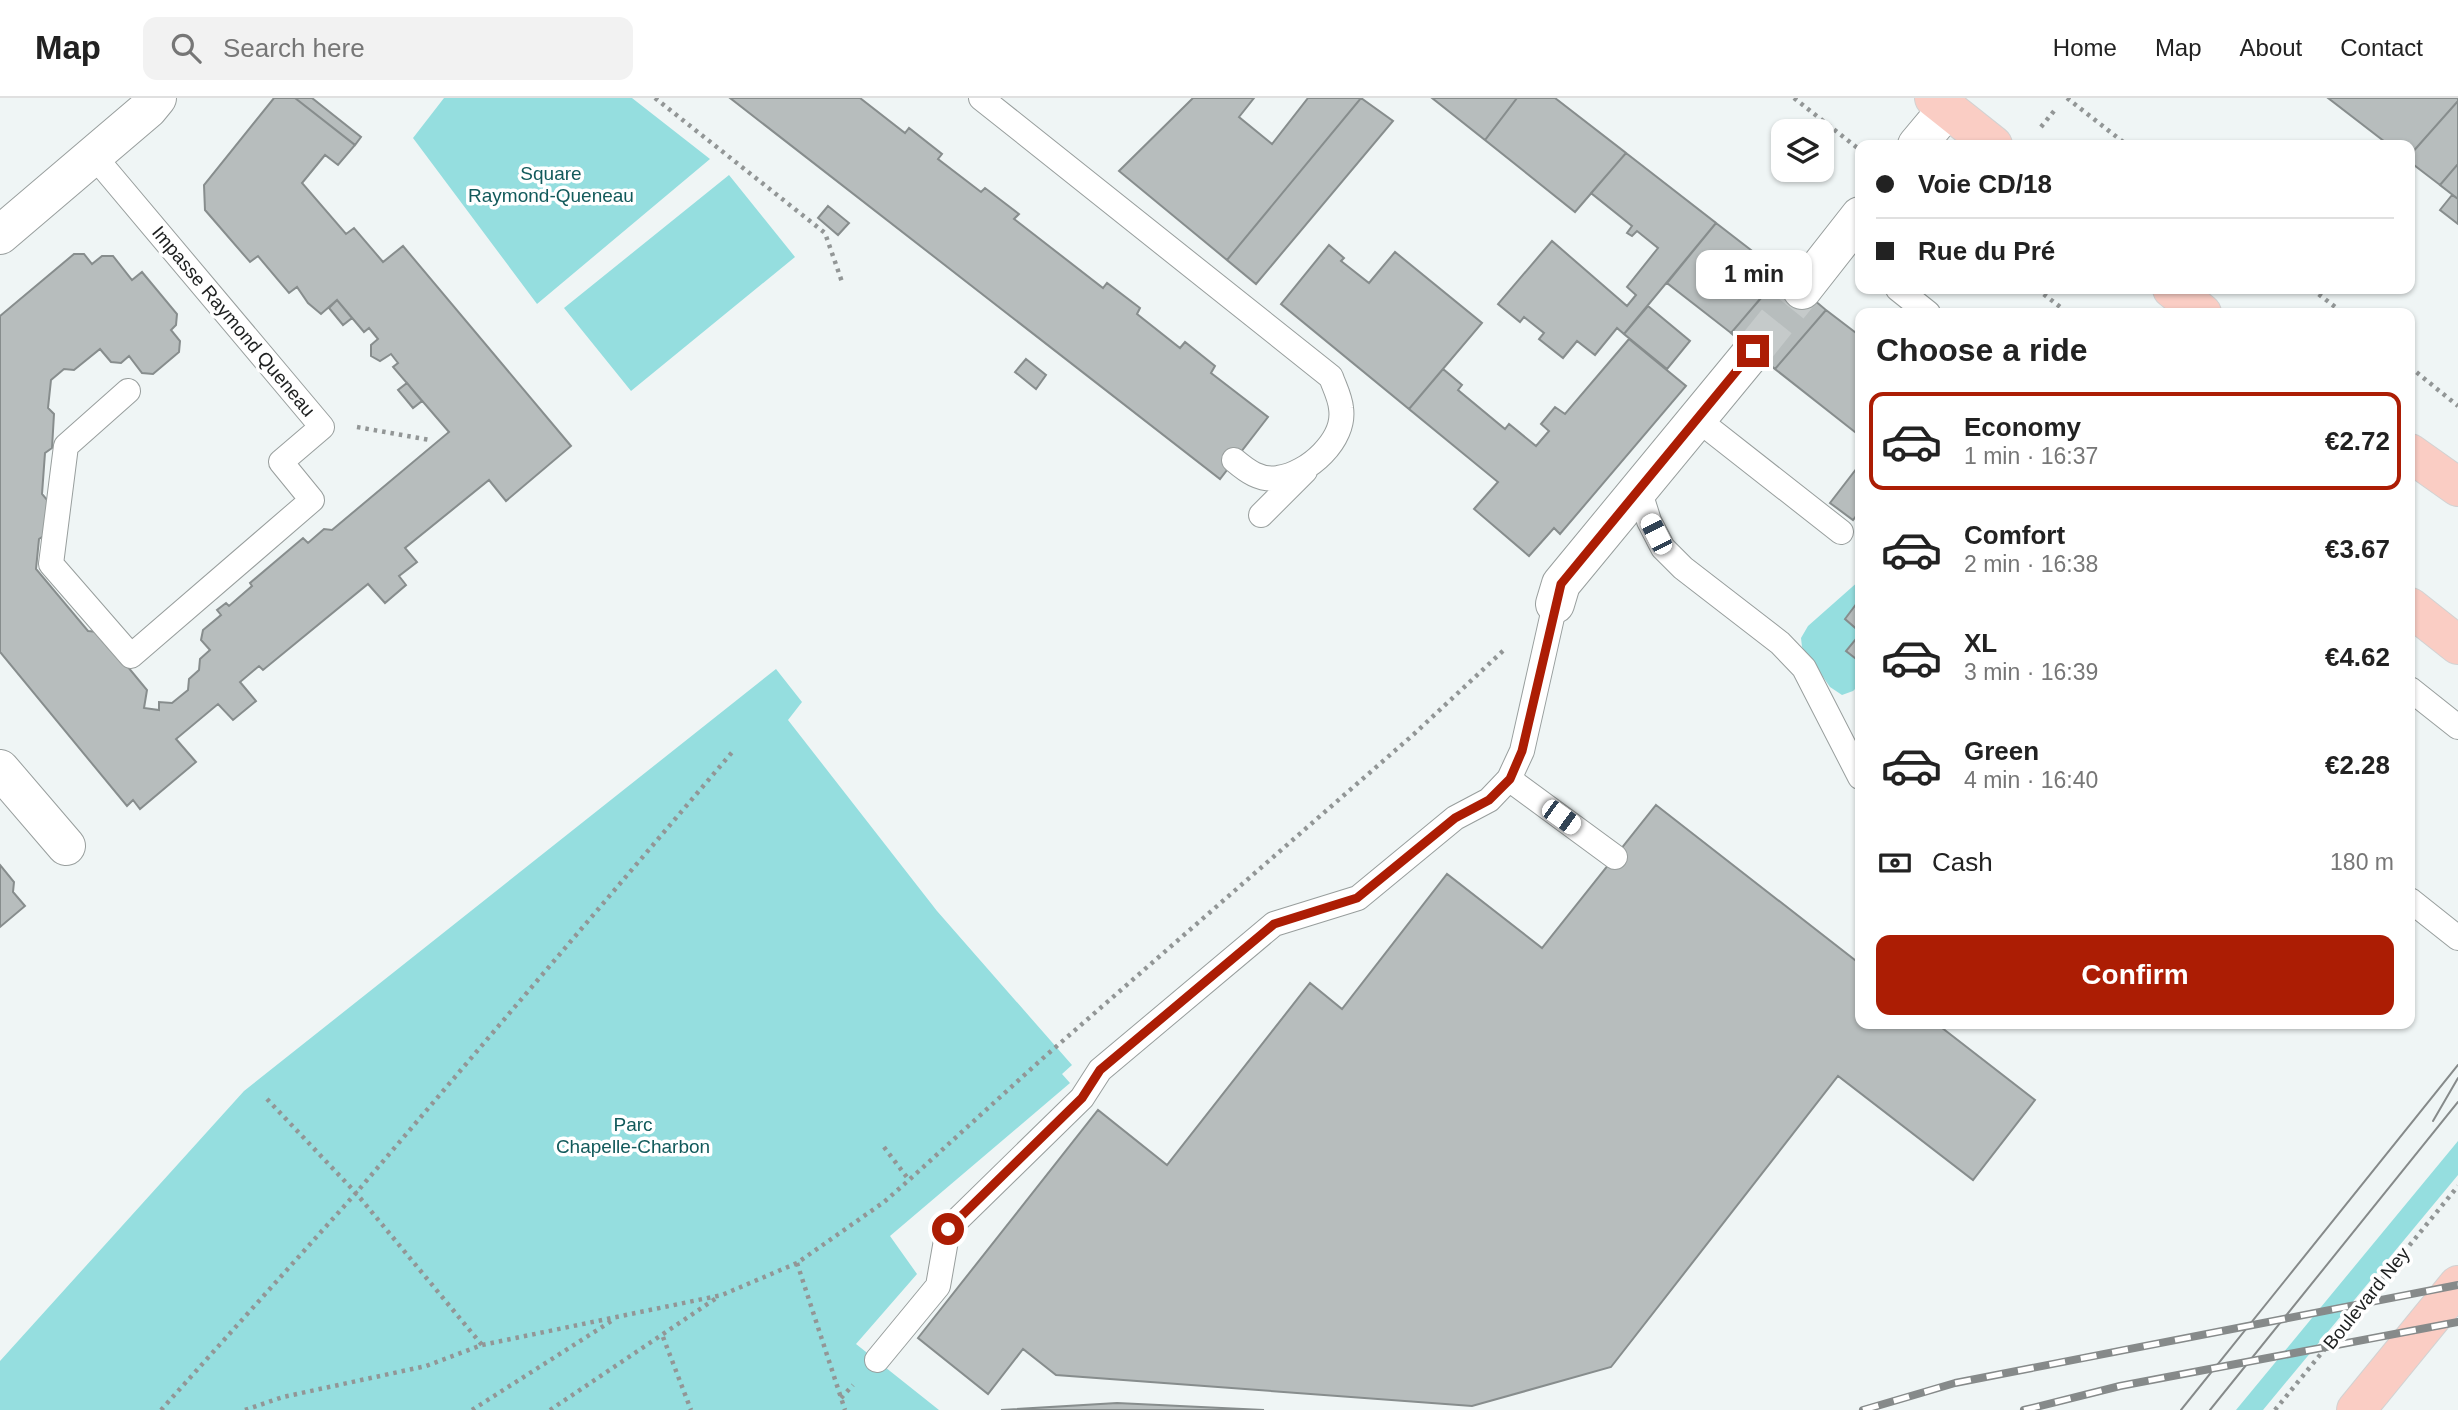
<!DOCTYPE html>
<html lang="en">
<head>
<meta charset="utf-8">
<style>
	:root { --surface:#fff; --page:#f2f2f2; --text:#222; --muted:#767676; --line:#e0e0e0; --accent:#ac1d04 }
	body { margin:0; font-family:Arial,sans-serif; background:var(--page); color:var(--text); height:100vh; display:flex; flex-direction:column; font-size:26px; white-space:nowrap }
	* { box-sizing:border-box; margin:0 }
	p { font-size:23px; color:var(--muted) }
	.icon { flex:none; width:38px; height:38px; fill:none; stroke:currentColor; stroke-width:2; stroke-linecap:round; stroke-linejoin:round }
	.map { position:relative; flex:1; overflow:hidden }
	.side { position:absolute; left:1855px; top:210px; width:560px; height:721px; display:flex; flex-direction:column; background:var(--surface); border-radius:14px; box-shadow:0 2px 5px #0004 }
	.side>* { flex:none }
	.banner { position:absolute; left:1855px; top:42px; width:560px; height:154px; border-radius:14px; box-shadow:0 2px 5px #0004; display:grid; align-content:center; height:154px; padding:0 21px; background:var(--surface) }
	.buttons { position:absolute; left:1771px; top:21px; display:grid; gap:14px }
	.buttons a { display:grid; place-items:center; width:63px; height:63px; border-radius:14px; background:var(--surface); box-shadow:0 2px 5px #0004; font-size:35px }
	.end { position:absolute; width:32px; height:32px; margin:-16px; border:9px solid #ac1d04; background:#fff; box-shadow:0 0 0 4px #fff }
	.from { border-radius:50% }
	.bubble { position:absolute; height:49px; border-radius:14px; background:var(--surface); box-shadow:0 2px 5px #0004; font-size:23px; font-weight:700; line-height:49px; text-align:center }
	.car { position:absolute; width:21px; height:42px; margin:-21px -10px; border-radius:9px; box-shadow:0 0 5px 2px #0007; background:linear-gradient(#fff 24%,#345 0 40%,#fff 0 76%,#345 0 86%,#fff 0) }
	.banner b { display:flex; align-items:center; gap:24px; height:66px; font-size:26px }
	.banner b+b { border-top:2px solid var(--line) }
	.banner i { width:18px; height:18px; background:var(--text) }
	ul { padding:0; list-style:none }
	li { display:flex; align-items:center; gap:21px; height:98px; margin:0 14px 10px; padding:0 7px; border:4px solid transparent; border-radius:14px }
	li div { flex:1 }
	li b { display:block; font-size:26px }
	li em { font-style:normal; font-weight:700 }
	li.selected { border-color:var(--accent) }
	li>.icon { width:63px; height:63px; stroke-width:1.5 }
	h2 { padding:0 21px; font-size:32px; line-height:84px }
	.pay { display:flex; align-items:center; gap:18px; height:77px; padding:0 21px; font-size:26px }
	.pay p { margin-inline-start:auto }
	.action { display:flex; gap:14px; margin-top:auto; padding:14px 21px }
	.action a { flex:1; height:80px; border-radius:14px; background:var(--accent); color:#fff; font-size:28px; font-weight:700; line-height:80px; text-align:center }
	header { display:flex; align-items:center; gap:42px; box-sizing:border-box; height:98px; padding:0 35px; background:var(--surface); border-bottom:2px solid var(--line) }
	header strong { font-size:33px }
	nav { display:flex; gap:38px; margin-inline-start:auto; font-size:24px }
	.search { width:490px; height:63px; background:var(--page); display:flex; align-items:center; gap:18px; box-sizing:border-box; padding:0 24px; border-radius:14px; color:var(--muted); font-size:26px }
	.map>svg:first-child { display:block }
	.green { fill:#95dedf }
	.building { fill:#b7bdbd; stroke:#878d8d; stroke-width:2 }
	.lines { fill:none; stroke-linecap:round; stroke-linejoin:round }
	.minor-tunnel { stroke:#c5caca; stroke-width:38; stroke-dasharray:38 19; stroke-linecap:butt }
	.service-casing { stroke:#989e9d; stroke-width:26 }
	.pedestrian-casing { stroke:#989e9d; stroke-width:40 }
	.minor-casing { stroke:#989e9d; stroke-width:40 }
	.primary-casing { stroke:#d2d2d2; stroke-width:40 }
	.path { stroke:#929696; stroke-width:4.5; stroke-dasharray:3.5 5; stroke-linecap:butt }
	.service { stroke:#fff; stroke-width:24 }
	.pedestrian { stroke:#fff; stroke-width:38 }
	.minor { stroke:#fff; stroke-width:38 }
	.primary { stroke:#facdc4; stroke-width:38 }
	.tram { stroke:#868a8a; stroke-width:2 }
	.rail-casing { stroke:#868a8a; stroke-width:8 }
	.rail { stroke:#fff; stroke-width:5; stroke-dasharray:16; stroke-linecap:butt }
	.route { stroke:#ac1d04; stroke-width:9 }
	.labels { text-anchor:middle; stroke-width:7; stroke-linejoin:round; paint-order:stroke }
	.park-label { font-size:19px; fill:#125a5b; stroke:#fff }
	.street-label { font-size:19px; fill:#1d1f1f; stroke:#fff }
</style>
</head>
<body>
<header>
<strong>Map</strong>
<div class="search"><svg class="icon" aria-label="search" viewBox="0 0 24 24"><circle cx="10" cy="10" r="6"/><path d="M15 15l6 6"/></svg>Search here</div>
<nav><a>Home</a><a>Map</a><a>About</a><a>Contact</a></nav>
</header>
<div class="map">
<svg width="2458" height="1312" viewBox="0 0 2458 1312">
	<rect width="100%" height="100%" fill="#eff5f5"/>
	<path class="green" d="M444,0h188l78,61 -173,145 -124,-166z
		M729,77l66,82 -164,134 -67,-83z
		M1860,482v19l-15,20 15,13 -13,19 13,11v22l-7,7 -11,4 -12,-8 -28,-40 -1,-9 7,-12z
		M776,571l26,33 -14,18 149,191 135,154 -10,9 8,9 -180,153 27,38 -61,70 83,66h-939v-49l244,-270z
		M2458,1043v34l-195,235h-27z"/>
	<path class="building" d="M274,0h21l60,47 -17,20 -13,-10 -23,28 44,51 8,-6 29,34 20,-16 168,200 -65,55 -17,-21 -84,68 12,14 -18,14 7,9 -21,18 -17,-19 -105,86 -4,-4 -19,16 16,19 -23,19 -15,-16 -42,35 20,23 -56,47 -7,-9 -6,6 -127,-154v-336l74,-62h10l8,10 10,-8h11l19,24 10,-8 35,42 -1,11 -5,5 9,11 -1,11 -26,22 -11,-1 -13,-17 -8,7 -10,-1 -11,-13 -26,21 -10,-1 -13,11 -3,28 6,6 -2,34 -7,5 -3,41 6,7 -3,34 -6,4 -3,30 52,62 11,1 48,58 -3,18 15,2v-8l13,1 16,-13 1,-11 10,-9 1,-11 10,-9 -9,-10 2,-10 18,-15 -4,-5 9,-7 3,3 23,-20 -2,-3 53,-45 5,5 16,-14 8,1 117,-98 -56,-65 5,-4 -7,-9 -11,7 -9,-5v-11l7,-6 -9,-11 -5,4 -27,-32 -16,14 -13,-11 -11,-16 -8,6 -31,-37 -8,6 -45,-52 -1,-25z
		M295,0h17l49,39 -6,8z
		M730,0h130l45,35 4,-5 33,26 -4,5 43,33 4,-4 34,26 -5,5 89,69 4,-5 33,25 -3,6 43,34 5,-6 30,24 -4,7 57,44 -48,62z
		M1193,0h61l-15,19 33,27 36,-46h53l-134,162 -108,-89z
		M1361,0l32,23 -137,163 -29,-24z
		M1432,0h85l-32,42z
		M1517,0h38l71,55 -51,59 -90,-72z
		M2328,0h130v3l-48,54v-10h-21z
		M2458,3v63l-18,21 -30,-23v-7z
		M1626,55l90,70 -92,111 -7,-6 -22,27 -18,-14 -14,17 -24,-19 5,-6 -20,-16 -4,5 -22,-18 54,-63 75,65 9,-11 -9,-8 31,-39 -21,-17 -5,5 -5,-3 5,-7 -41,-33z
		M2458,66v35l-18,-14z
		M2452,97l6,4v25l-18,-14z
		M828,108l21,17 -11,12 -20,-17z
		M1716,125l66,51 -51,59 -64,-50z
		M1329,147l15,13 -3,3 28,22 26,-31 87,71 -73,86 -128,-105z
		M1782,175l44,37 -51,59 -44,-36z
		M337,202l15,18 -9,7 -14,-17z
		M1648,208l42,35 -23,28 -43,-35z
		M1826,212l34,26v100l-85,-67z
		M1629,241l57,47 -126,148 -6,-6 -25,28 -55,-47 24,-27 -89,-73 34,-40 19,16 -4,5 47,39 4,-5 27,22 13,-15 -8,-7 14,-17 10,7z
		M1026,261l20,16 -10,14 -21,-17z
		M407,285l15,18 -9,7 -15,-18z
		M1857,370l3,3v40l-7,9 -23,-17z
		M1860,501v33l-15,-13z
		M1860,536v28l-14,-11z
		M1656,707l204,159v60h77l98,76 -62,80 -135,-104 -227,291 -139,39 -416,-31 -33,-26 -35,45 -70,-56 180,-228 69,55 143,-182 32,26 105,-135 95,74z
		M0,767l14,17 -1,10 12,14 -25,21z
		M1117,1305l147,7h-263z"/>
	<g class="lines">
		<path class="minor-tunnel" d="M1753,253l49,-61"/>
		<defs>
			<path id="service" d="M981,0l350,279c3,9 9,20 10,31 5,32 -33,66 -63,70 -18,3 -31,-7 -44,-18
				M94,58l228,271 -41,35 31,38 -181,156 -80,-92 15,-118 62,-55
				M1898,191l30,24
				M1697,321l144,113
				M1639,391l10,32 14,27 20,20 97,75 24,25 56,109
				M1261,417l44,-44
				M2410,591l48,38
				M1509,681l106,78
				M2410,802l48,38
				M877,1262l61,-74 10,-57 134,-131 18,-28 174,-146 84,-26 97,-80 34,-18 20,-21 13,-28 33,-147"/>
			<path id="pedestrian" d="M0,671l66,77"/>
			<path id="minor" d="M1917,47l31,-37
				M0,137l148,-126 9,-11
				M1802,192l58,-74
				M1555,506l6,-20 192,-233"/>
			<path id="primary" d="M1934,0l59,47
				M2172,191l30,24
				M2410,355l48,34
				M2410,509l48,38
				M2356,1312l102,-125"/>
		</defs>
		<use href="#service" class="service-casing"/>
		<use href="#pedestrian" class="pedestrian-casing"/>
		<use href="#minor" class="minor-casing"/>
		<use href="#primary" class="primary-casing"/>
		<path class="path" d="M655,0l170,135 17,49
			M1794,0l66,52
			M2067,0l60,47
			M2041,29l13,-16
			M2037,191l31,24
			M2312,191l31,24
			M2410,269l48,39
			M357,329l73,13
			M267,1001l89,94 126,152
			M884,1049l25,33
			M797,1165l48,147
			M663,1239l28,73
			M841,1300l12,-13
			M161,1312l195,-217 378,-443
			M245,1312l38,-13 143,-31 56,-21 240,-50 75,-32 87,-61 25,-22 133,-121 372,-325 91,-85
			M472,1312l141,-90
			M550,1312l168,-113
			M2275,1312l183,-224"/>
		<use href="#service" class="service"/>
		<use href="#pedestrian" class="pedestrian"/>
		<use href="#minor" class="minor"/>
		<use href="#primary" class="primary"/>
		<path class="tram" d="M2433,1023l25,-43
			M2181,1312l277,-345
			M2210,1312l248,-308"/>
		<defs>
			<path id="rail" d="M1863,1312l92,-27 503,-98
				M2024,1312l96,-24 338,-64"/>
		</defs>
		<use href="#rail" class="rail-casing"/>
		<use href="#rail" class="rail"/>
	</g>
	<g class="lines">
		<path class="route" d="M948,1131l134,-131 18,-28 174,-146 83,-26 98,-80 34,-18 21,-21 12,-28 39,-167 192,-233"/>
	</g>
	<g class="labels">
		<g class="park-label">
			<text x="551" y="82">Square<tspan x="551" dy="22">Raymond-Queneau</tspan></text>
			<text x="633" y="1033">Parc<tspan x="633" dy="22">Chapelle-Charbon</tspan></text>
		</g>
		<g class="street-label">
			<text transform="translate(234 223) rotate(50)" y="7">Impasse Raymond Queneau</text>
			<text transform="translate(2366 1200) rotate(-51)" y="7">Boulevard Ney</text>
		</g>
	</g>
</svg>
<div class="buttons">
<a><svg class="icon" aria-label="layers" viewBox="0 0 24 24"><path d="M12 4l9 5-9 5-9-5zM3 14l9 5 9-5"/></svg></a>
</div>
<i class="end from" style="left:948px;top:1131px"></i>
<i class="end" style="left:1753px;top:253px"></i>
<div class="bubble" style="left:1696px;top:152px;width:116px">1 min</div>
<i class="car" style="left:1656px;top:436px;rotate:333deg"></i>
<i class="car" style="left:1561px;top:719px;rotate:126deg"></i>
<div class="banner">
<b><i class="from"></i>Voie CD/18</b>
<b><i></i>Rue du Pré</b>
</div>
<section class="side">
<h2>Choose a ride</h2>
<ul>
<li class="selected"><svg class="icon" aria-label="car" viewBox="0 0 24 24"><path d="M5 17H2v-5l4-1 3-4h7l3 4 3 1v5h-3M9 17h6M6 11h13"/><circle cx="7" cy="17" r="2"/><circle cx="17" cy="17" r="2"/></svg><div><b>Economy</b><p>1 min · 16:37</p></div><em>€2.72</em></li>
<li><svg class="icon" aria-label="car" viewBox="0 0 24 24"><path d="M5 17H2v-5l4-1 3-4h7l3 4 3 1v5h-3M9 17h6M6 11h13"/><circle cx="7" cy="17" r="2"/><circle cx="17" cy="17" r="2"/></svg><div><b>Comfort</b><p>2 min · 16:38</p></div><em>€3.67</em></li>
<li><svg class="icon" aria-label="car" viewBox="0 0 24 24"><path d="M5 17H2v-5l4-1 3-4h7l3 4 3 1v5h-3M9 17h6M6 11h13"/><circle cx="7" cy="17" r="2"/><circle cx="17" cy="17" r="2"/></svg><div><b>XL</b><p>3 min · 16:39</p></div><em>€4.62</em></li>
<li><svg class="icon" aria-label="car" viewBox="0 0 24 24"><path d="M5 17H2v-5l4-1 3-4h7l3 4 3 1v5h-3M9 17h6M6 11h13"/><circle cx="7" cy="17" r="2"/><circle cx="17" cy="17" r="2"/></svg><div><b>Green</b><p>4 min · 16:40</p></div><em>€2.28</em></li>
</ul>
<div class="pay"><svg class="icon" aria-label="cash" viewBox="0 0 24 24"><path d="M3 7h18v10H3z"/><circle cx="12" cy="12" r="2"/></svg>Cash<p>180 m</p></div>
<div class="action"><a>Confirm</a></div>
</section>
</div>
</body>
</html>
